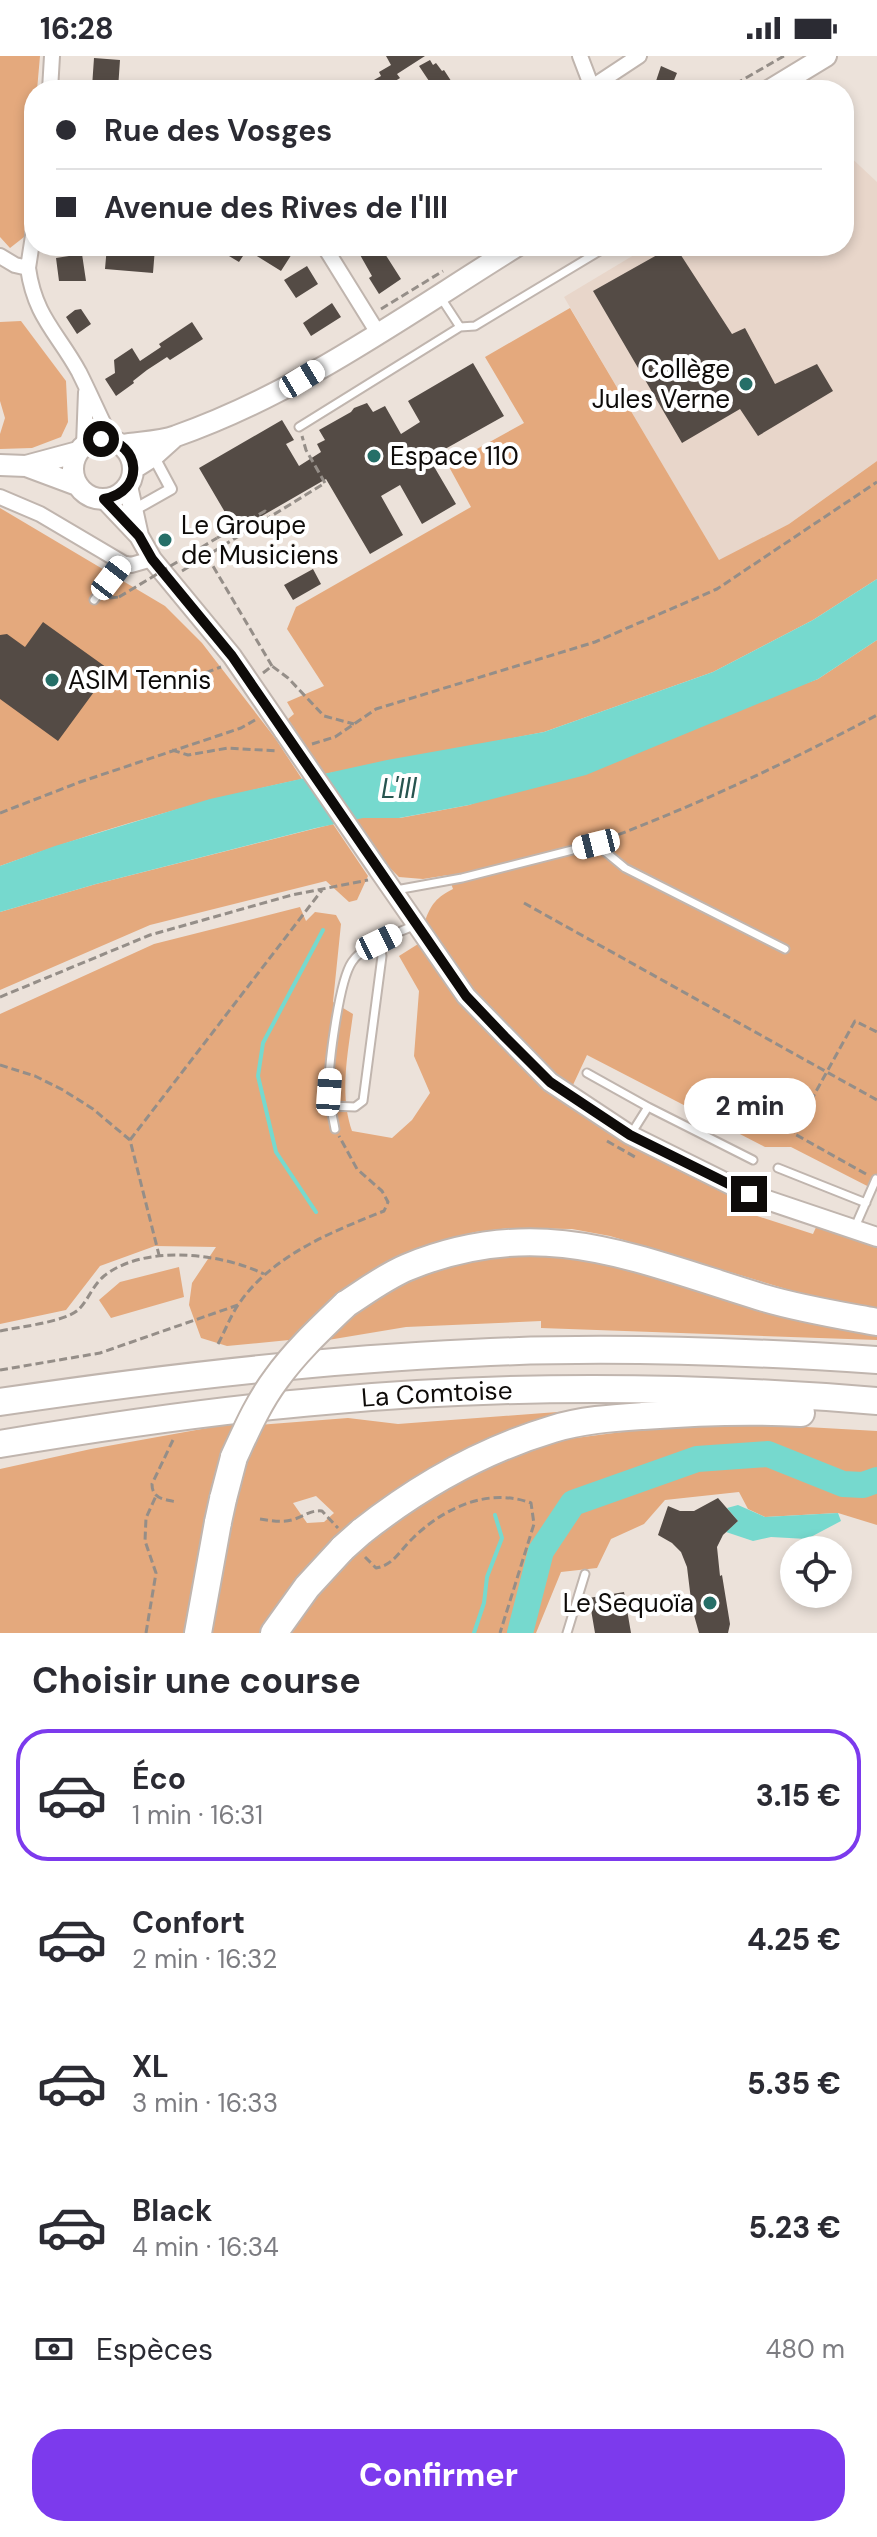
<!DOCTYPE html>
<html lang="fr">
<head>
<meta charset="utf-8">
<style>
	:root { --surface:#fff; --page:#f7f7f7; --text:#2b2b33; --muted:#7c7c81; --line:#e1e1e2; --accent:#7c3aed }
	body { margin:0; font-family:"DM Sans",sans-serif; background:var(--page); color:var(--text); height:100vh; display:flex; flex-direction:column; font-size:30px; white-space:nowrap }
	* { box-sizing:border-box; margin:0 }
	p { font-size:26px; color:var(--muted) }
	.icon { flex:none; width:44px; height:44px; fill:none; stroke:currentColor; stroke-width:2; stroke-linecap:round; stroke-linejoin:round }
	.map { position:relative; height:1577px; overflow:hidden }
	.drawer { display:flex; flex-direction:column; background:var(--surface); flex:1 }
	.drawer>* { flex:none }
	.guide { position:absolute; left:24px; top:24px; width:830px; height:176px; border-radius:32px; box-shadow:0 4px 12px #0003; display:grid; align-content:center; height:176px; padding:0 32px; background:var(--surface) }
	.controls { position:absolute; left:780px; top:1480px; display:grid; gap:16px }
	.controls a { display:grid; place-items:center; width:72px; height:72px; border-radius:50%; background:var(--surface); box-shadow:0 4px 12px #0003; font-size:40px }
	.end { position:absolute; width:36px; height:36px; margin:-18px; border:10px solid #0e0b09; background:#fff; box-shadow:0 0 0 4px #fff }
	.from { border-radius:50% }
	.bubble { position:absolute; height:56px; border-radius:28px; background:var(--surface); box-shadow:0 4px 12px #0003; font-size:26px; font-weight:800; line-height:56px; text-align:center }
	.car { position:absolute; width:24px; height:48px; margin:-24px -12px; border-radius:10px; box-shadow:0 0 6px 2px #0007; background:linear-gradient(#fff 24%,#345 0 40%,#fff 0 76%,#345 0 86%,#fff 0) }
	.guide b { display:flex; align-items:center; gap:28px; height:76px; font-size:30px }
	.guide b+b { border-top:2px solid var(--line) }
	.guide i { width:20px; height:20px; background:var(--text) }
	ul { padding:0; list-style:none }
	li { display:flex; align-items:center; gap:24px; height:132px; margin:0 16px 12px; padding:0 16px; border:4px solid transparent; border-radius:32px }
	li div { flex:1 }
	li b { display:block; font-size:30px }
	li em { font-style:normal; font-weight:800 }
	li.active { border-color:var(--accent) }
	li>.icon { width:72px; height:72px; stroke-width:1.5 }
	h2 { padding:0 32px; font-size:36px; line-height:96px }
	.pay { display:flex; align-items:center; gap:20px; height:88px; padding:0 32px; font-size:30px }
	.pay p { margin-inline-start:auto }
	.button { display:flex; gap:16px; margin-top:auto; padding:16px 32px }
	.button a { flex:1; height:92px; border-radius:32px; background:var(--accent); color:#fff; font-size:32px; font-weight:800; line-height:92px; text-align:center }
	.status { display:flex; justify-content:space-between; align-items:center; height:56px; padding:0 40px; background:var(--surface); direction:ltr }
	.status svg { height:22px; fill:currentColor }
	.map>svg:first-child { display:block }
	.built { fill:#e8d6ca }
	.green { fill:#e4a97d; fill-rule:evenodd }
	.water { fill:#76d9ce }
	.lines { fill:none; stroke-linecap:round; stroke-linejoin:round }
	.stream { stroke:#76d9ce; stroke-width:4 }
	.river { stroke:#76d9ce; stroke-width:26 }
	.building { fill:#544b45 }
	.service-casing { stroke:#c0b5ae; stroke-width:11 }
	.pedestrian-casing { stroke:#c0b5ae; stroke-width:14 }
	.minor-casing { stroke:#c0b5ae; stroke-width:18 }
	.tertiary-casing { stroke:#c0b5ae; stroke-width:22 }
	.secondary-casing { stroke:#c0b5ae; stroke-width:24 }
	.motorway-casing { stroke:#c0b5ae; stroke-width:30 }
	.path { stroke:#958e88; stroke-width:3; stroke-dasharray:8 4; stroke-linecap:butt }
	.service { stroke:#fff; stroke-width:7 }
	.pedestrian { stroke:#fff; stroke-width:10 }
	.minor { stroke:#fff; stroke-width:14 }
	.tertiary { stroke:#fff; stroke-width:18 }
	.secondary { stroke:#fff; stroke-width:20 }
	.motorway { stroke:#fff; stroke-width:26 }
	.tertiary-bridge-casing { stroke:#c0b5ae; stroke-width:22; stroke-linecap:butt }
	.motorway-bridge-casing { stroke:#c0b5ae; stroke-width:30; stroke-linecap:butt }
	.path-bridge { stroke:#958e88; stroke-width:3; stroke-dasharray:8 4; stroke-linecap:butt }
	.tertiary-bridge { stroke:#fff; stroke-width:18 }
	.motorway-bridge { stroke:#fff; stroke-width:26 }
	.route { stroke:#0e0b09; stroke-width:10 }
	.poi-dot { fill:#266f68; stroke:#fff; stroke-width:3 }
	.labels { text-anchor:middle; stroke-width:8; stroke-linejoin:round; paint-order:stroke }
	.poi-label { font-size:26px; fill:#0e0b09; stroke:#fff; text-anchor:start }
	.street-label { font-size:26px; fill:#0e0b09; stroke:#fff }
	.water-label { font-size:28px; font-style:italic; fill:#27544f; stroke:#fff }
</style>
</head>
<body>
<div class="status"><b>16:28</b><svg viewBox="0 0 49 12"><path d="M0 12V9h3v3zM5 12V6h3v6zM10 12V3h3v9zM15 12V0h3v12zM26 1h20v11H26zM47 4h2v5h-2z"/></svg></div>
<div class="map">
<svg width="877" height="1577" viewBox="0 0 877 1577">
	<rect width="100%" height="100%" fill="#ece2da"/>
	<path class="built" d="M844,95l33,31v279l-88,63 -70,37 -155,-264 85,-51h195z"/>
	<path class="green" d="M0,0h40l-3,34h-3v33l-10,114 -14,11 -10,-11z
		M570,252l149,252 70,-36 88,-63v118l-64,41 -100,52 -169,60 -219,42 -37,-55 6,-5 -7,-12 37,-16 -37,-57 9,-22 175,-100 -23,-42 76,-42 -39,-66z
		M21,265l45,60 2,41 -7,15 -29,11 -32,1v-15l5,-16 -5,-17v-79z
		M0,452l165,98 37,37 73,95 27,41c-103,22 -203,51 -302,87z
		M877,584v551l-86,-44h-26l-178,-92 -22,47c62,42 122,75 192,101l-3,12 59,19 4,-9 60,21v64l-61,-12 -206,-62 -38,-7 -61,-1 -36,4 -54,15 -26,11 -64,40 -42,42 -62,6 -26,-8 -12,-33 3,-22 24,-36 -61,-1 -55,20 -34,44 -66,14v-310l154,-70 146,-37 6,14 9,-9 21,3 5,9 -8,78 20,12c-5,39 -14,80 -1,117l40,7 20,-18 18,-27 -16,-37 5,-65 -20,-35 35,-22 -9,-13c6,-17 12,-24 28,-32l-5,-14 -25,4 -24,-2 -13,-13 -31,-46h45l69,-13 349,-126z
		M333,768l35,52 -11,24 -8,2 -23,-21 -176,44 -150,65v-78l96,-28z
		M555,1195l322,78v11l-336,-12v-7l-135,6 -90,15 77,-57 72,-26z
		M179,1211l5,30 -73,21 -12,-18 21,-18z
		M610,1352l-181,64 -37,21 -43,33 56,-18 111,-56 44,-12 116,-15 61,-2 140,8v94l-39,-12 -73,4 -17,-8 -9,-17 -74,8 -21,24 -33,15 -14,29 -36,4 -25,61h-536v-164l91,-20 144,-26 -14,37 37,-35 90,-7 50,6zM316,1440l18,17 -10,9 -17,1 -14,-20z"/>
	<path class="water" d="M877,523v61l-59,39 -232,96 -117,30 -70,13h-36l-47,10 -220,56 -96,28v-46l55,-20 155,-47 177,-39 157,-28 169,-60 100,-52z
		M738,1449l27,12 73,-4 3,8 -34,18 -36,-2 -18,4 -27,-9 12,-11 -11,-13z"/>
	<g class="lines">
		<path class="stream" d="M316,1156l-40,-60 -18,-76 5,-33 60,-113
			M474,1577l10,-30 3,-26 15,-39 -7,-23"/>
		<path class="river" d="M520,1577l21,-82 32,-48 124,-44 71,-5 75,30 20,1 14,-5"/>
	</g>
	<path class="building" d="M386,0h39l-28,18 3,4 -19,12 -7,-10 7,-4 -2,-4 12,-7z
		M94,2l26,2 -2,29 -26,-2z
		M430,4l3,5 3,-2 6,8 2,-1 13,20h-22l-16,-24z
		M661,10l16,7 -7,17h-17z
		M107,190l48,2 -2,25 -48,-4z
		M236,190h61l-16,25 -34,-21 -8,12 -10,-6z
		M355,190h25l21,33 -22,15 -10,-16 3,-2z
		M673,190h2l57,88 13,-6 30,56 42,-20 16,27 -75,45 -18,-27 -58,34 -89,-152z
		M82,198l4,27h-27l-3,-23z
		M307,210l11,18 -22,14 -12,-18z
		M332,247l9,14 -30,19 -8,-13z
		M81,253l10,15 -14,10 -11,-17 9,-7z
		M192,266l11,17 -33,21 -3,-3 -20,13 -14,11 1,2 -18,13 -11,-17 10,-6 -1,-13 18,-12 8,13 21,-14 -2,-3z
		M473,307l31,53 -75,42 27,46 -34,20 -22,-39 -19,11 22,39 -33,19 -44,-75 -90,52 -37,-63 83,-48 12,20 -8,4 13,22 22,-14 -4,-8 8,-4 -6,-10 32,-18 3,-4 13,-5 6,9 12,-6 16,28 19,-12 -12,-21z
		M313,513l8,15 -28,16 -9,-15z
		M43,566l67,48 -52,71 -58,-42v-64l7,-1 18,13z
		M718,1442l20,23 -15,14 -6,12 3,29 2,-1 8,49 -2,9h-29l-7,-25 -5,-41 -6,-15 -9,-9 -14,-8 10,-29 12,5h14z
		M624,1536l7,41h-36l-6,-35z"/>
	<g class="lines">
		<defs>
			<path id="service" d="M441,242l19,29 15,-1 133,-80
				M299,371l161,-100
				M94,544l28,-36
				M396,834l66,-12 134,-34 29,24 160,81
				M587,1017l61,34 105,53
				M331,1050l24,1 8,-6 19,-145 -3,-14
				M335,1073c-2,-12 -6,-25 -6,-38 -1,-25 10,-110 23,-129 13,-19 45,-28 65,-38
				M631,1078l17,-27
				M778,1112l88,35
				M855,1171l21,-48
				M567,1577l18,-59"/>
			<path id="pedestrian" d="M139,451l32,-18 -15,-28"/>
			<path id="minor" d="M580,0l13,34
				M592,31l47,-31
				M50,34l2,-34
				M324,190l54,87
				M0,200l15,9 13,3c7,49 29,64 51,104 11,22 21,45 32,67
				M28,212l6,-39
				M84,389l2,-53
				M0,441l40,17 83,49 8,2 21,-6"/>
			<path id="tertiary" d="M128,430l11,50
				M104,443l35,37 13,23 80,97 52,76
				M378,813l88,127 84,86 80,53 119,59 128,43"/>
			<path id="secondary" d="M770,34l56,-34
				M73 413a30 30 0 1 1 60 0a30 30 0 1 1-60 0Z
				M122,389c17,-3 38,-3 54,-9 123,-43 231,-122 341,-190
				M0,409l26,1 52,-14
				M26,410l51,19
				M134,412l19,-12 20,-18"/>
			<g id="motorway">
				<path d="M346,1248c20,-13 40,-28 62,-37 133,-55 230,-7 356,31 37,11 75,17 113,24"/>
				<path d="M0,1346c156,-23 313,-42 471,-49 135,-7 271,-2 406,7"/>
				<path id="s1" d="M0,1388c108,-18 216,-34 325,-43 183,-17 369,-15 552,0"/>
				<path d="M223,1443l11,-42"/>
				<path d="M361,1476c57,-45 122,-82 192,-103 28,-9 60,-11 90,-13 53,-4 105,-6 158,-3"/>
				<path d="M198,1577l20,-111"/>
				<path d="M274,1577l33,-46 36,-39"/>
			</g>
		</defs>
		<use href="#service" class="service-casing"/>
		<use href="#pedestrian" class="pedestrian-casing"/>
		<use href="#minor" class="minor-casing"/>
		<use href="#tertiary" class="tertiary-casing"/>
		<use href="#secondary" class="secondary-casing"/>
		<use href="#motorway" class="motorway-casing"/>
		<path class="path" d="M725,34l59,-34
			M381,253l62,-38
			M217,482l48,-27 3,4
			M207,500l65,110
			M182,515l143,-88 -19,-33 -4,-14
			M110,542l9,-1
			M263,617l9,-7 16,12 36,38 30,8
			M172,629l49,-18
			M312,688l23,-7 41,-28 219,-67 122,-53 160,-107
			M172,694l16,5 40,-7 49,3
			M0,757l80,-31 161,-54 14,-8
			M607,783c92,-35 182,-77 270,-124
			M524,847l353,197
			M0,941l150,-62 142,-40 76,-15
			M0,1009l35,11 28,14 30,19 37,31 29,115
			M130,1084l192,-250
			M607,1085l28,16
			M866,1118l-73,-41 62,-112 22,11
			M0,1275c19,-4 64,-9 78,-21 10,-9 14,-24 26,-34 40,-32 117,-23 160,-2
			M218,1288c7,-13 12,-27 20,-39 33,-49 93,-73 146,-94l4,-9 -6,-11 -25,-22 -18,-33
			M0,1314l100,-17 138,-48
			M173,1384l-21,44c0,15 12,15 24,18
			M260,1463c13,2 23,4 35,0 11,-4 16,-9 27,-8l16,17
			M365,1501l11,11c18,-3 24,-18 37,-30 31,-30 75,-51 118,-35l3,21 -34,109
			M146,1577l10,-60 -11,-32 1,-23 10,-22"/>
		<use href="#service" class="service"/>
		<use href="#pedestrian" class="pedestrian"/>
		<use href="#minor" class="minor"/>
		<use href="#tertiary" class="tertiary"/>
		<use href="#secondary" class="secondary"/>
		<use href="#motorway" class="motorway"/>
		<defs>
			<path id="tertiary-bridge" d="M284,676l94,137"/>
			<path id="motorway-bridge" d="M234,1401c12,-26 24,-54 42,-78 20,-28 45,-51 70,-75
				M218,1466l5,-23
				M343,1492l18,-16"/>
		</defs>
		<use href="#tertiary-bridge" class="tertiary-bridge-casing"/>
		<use href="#motorway-bridge" class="motorway-bridge-casing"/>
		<path class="path-bridge" d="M119,541l98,-59"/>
		<use href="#tertiary-bridge" class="tertiary-bridge"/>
		<use href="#motorway-bridge" class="motorway-bridge"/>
	</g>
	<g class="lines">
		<path class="route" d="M101,383c41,3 44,53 3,60l35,37 13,23 80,97 234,340 39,41 45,45 80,53 119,59"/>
	</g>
	<g class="poi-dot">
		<circle cx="746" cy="328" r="8"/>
		<circle cx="374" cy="400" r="8"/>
		<circle cx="165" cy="484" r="8"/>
		<circle cx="52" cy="624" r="8"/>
		<circle cx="710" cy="1547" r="8"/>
	</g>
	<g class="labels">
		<g class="poi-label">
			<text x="730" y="322" text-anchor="end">Collège<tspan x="730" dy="30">Jules Verne</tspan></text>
			<text x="390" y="409">Espace 110</text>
			<text x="181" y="478">Le Groupe<tspan x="181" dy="30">de Musiciens</tspan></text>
			<text x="68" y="633">ASIM Tennis</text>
			<text x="694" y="1556" text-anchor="end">Le Sequoïa</text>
		</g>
		<g class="street-label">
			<text dy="9" stroke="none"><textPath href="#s1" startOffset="440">La Comtoise</textPath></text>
		</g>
		<g class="water-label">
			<text x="399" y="742">L'Ill</text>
		</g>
	</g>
</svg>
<div class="controls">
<a><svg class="icon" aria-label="locate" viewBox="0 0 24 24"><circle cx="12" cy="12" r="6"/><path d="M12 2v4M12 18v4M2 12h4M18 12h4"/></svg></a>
</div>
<i class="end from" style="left:101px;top:383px"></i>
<i class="end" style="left:749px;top:1138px"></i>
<div class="bubble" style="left:684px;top:1022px;width:132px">2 min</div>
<i class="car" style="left:302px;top:323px;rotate:59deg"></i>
<i class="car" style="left:111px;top:522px;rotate:38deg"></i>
<i class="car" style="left:596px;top:788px;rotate:256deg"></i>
<i class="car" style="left:379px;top:886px;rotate:64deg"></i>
<i class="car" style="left:329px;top:1036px;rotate:4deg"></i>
<div class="guide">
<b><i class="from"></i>Rue des Vosges</b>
<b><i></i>Avenue des Rives de l'Ill</b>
</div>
</div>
<section class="drawer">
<h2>Choisir une course</h2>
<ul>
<li class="active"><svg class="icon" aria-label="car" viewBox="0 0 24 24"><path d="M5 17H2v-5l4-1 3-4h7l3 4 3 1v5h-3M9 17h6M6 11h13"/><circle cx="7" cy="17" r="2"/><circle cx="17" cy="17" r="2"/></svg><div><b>Éco</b><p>1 min · 16:31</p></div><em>3.15 €</em></li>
<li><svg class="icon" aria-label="car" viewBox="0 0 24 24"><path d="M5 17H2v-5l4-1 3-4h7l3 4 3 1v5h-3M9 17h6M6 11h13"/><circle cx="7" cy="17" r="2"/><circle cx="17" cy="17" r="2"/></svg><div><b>Confort</b><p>2 min · 16:32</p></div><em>4.25 €</em></li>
<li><svg class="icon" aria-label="car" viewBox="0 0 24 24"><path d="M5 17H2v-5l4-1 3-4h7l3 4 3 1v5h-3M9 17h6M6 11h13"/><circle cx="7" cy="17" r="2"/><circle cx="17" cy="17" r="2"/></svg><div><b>XL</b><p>3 min · 16:33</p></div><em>5.35 €</em></li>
<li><svg class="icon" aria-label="car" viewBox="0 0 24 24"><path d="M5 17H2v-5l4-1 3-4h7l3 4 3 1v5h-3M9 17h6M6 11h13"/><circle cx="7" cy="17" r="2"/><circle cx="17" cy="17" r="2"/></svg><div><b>Black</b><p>4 min · 16:34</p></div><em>5.23 €</em></li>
</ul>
<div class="pay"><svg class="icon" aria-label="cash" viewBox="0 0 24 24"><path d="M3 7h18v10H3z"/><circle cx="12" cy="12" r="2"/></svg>Espèces<p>480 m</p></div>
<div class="button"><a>Confirmer</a></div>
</section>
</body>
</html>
